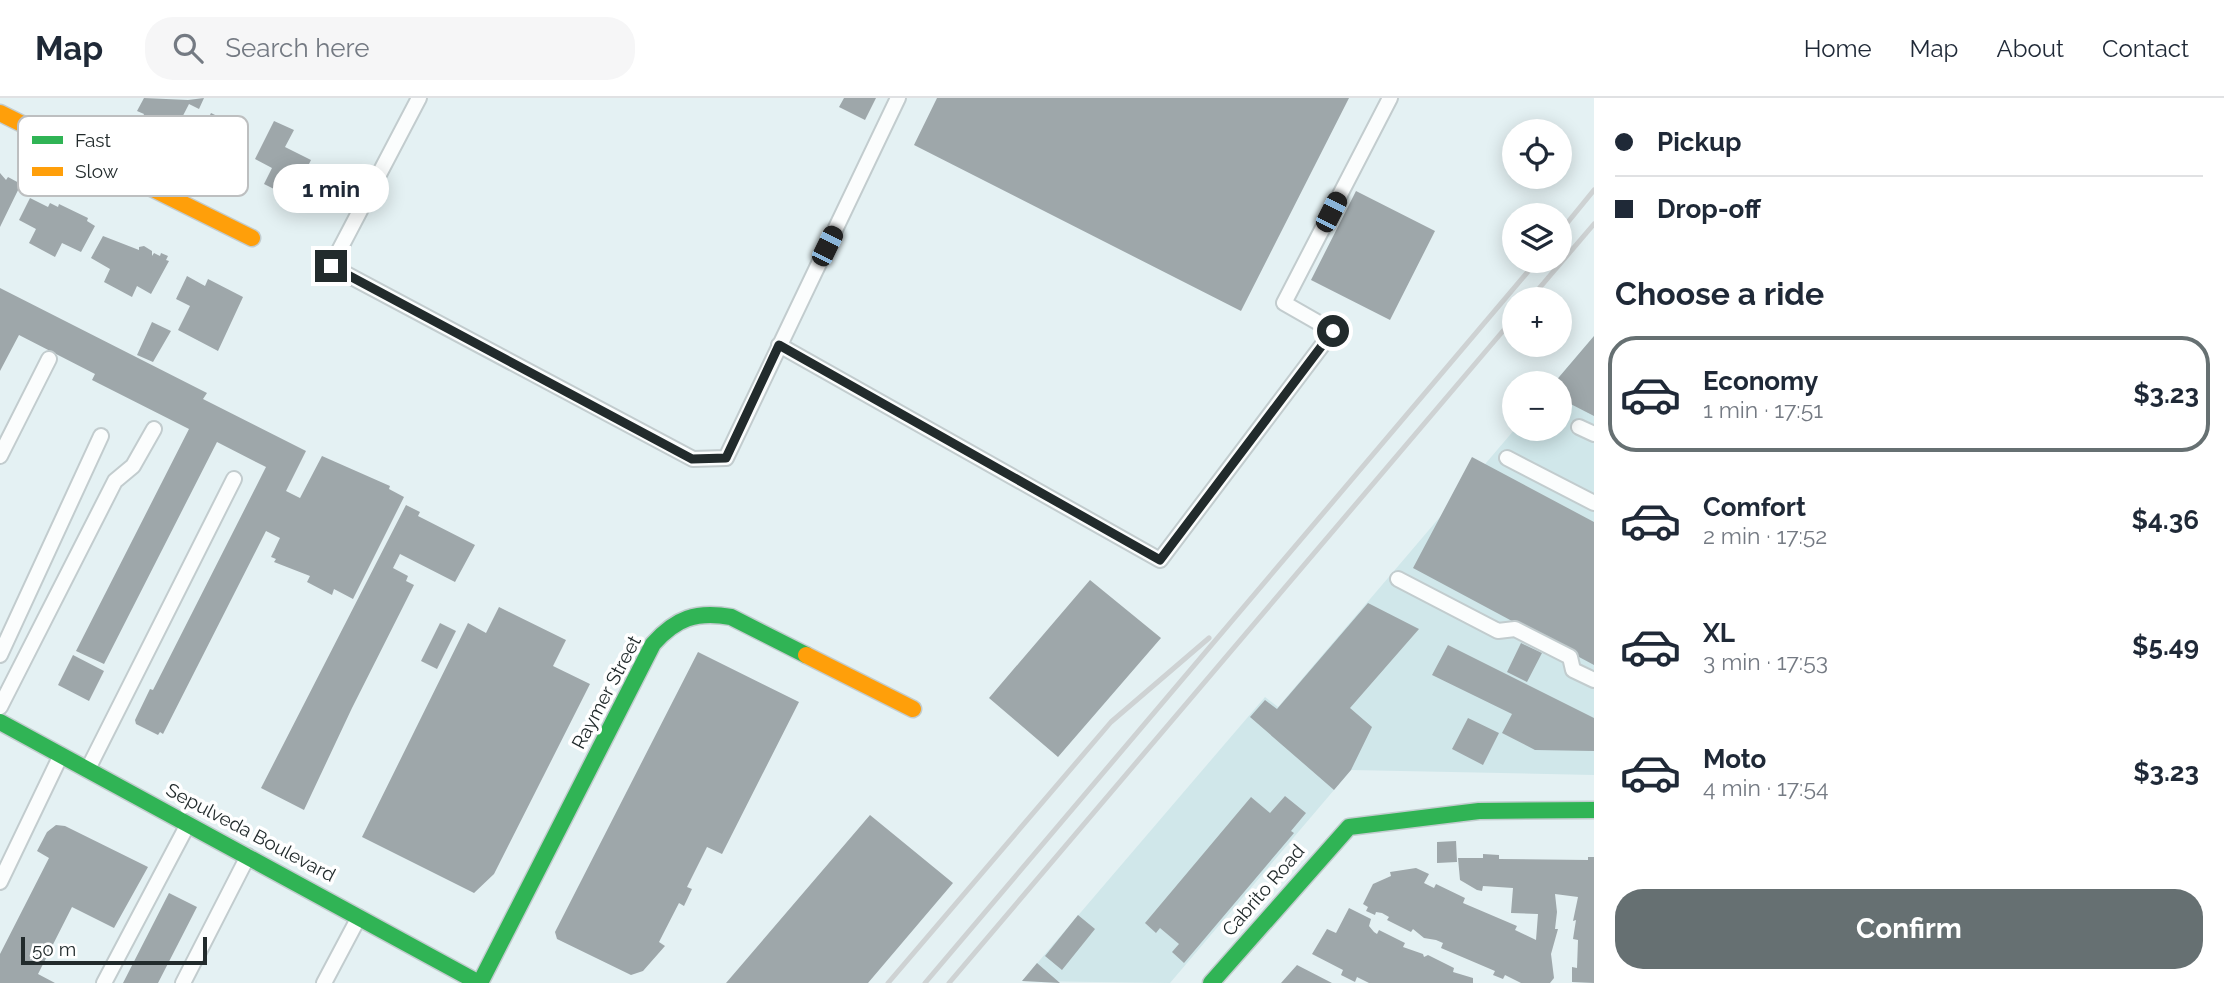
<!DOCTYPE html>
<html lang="en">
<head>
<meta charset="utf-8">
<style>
	:root { --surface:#fff; --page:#f6f6f7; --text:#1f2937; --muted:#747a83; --line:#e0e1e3; --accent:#667072 }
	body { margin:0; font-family:Raleway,sans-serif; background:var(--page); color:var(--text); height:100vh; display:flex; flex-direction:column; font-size:26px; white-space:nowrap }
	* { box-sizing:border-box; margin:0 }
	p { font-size:23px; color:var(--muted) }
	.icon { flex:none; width:38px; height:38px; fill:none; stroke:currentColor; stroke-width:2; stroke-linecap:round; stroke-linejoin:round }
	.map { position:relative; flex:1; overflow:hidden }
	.sheet { display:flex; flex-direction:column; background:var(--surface); width:630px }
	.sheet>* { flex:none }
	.banner { display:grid; align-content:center; height:154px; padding:0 21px; background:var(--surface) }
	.buttons { position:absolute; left:1502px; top:21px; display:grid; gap:14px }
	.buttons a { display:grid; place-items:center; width:70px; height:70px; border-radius:50%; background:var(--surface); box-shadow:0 4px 18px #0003; font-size:35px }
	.scale { position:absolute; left:21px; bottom:18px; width:186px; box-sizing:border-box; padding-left:7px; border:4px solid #222b2c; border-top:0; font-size:19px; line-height:24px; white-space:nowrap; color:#222b2c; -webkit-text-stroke:5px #fff; paint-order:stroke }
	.end { position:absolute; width:32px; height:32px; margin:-16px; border:9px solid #222b2c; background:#fff; box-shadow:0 0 0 4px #fff }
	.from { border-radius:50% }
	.bubble { position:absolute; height:49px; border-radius:24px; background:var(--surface); box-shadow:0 4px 18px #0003; font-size:23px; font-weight:700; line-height:49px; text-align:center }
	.car { position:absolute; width:21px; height:42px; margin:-21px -10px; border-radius:9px; box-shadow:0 0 5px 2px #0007; background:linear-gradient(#222 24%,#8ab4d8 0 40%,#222 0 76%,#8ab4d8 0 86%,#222 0) }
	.banner b { display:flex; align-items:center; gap:24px; height:66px; font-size:26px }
	.banner b+b { border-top:2px solid var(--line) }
	.banner i { width:18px; height:18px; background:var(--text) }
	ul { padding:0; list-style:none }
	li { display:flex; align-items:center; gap:21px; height:116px; margin:0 14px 10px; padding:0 7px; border:4px solid transparent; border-radius:28px }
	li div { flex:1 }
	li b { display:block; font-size:26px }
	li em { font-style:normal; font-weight:700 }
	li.active { border-color:var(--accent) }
	li>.icon { width:63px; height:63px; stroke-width:1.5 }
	h2 { padding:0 21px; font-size:32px; line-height:84px }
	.action { display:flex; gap:14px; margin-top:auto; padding:14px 21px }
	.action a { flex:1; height:80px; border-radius:28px; background:var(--accent); color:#fff; font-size:28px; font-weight:700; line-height:80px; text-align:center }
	header { display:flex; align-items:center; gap:42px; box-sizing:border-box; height:98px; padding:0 35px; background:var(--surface); border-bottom:2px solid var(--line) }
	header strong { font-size:33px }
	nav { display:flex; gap:38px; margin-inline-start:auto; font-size:24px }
	.search { width:490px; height:63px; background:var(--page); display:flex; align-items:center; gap:18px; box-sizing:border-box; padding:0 24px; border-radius:28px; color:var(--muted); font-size:26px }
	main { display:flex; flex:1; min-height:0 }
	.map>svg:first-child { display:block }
	.built { fill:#d0e7ea }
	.building { fill:#9ea7aa }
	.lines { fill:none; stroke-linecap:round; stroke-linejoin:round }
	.lane-casing { stroke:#c2ccce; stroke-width:18 }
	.fast-casing { stroke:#c2ccce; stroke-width:19 }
	.slow-casing { stroke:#c2ccce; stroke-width:19 }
	.lane { stroke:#fbfdfd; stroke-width:14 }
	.fast { stroke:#30b455; stroke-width:16 }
	.slow { stroke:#ff9f0a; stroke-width:16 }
	.rail { stroke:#ced2d3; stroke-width:5 }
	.route { stroke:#222b2c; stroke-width:9 }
	.labels { text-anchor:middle; stroke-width:7; stroke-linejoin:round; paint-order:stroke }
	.street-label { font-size:19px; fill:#222b2c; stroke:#fff }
	.key { fill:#fff; stroke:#bdbfc0; stroke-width:2 }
	.key-label { font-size:19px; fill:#222b2c }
</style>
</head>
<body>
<header>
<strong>Map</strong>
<div class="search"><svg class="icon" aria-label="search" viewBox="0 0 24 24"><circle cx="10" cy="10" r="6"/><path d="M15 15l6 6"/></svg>Search here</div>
<nav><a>Home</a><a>Map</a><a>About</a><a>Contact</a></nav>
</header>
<main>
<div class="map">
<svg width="1594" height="885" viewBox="0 0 1594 885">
	<rect width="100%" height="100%" fill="#e4f1f3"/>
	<path class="built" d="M1594,238v439l-243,-5 -181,213 -148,-2 243,-284 13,10 237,-278h44v-46h-5z"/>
	<path class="building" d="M144,0l44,2 16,-2 -5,11 -10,-5 -17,33 -30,-18 2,-5 -7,-3z
		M844,0h32l-11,22 -26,-13z
		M937,0h412l-108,213 -327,-166z
		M211,15l35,17 -13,25 12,6 -3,7 -44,-17 2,-5 -4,-3z
		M274,23l20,9 -9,17 26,13 -10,20 3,1 -12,17 -28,-14 8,-16 -17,-9z
		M0,75l6,7 2,-3 13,7 -21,43z
		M1356,93l79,40 -45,89 -79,-40z
		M30,100l18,9 2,-4 8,4 1,-3 29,14 -1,3 8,5 -14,26 -19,-9 -7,14 -26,-14 7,-14 -17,-9z
		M103,138l36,14v-3l5,-1 8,5v5l2,-3 6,3 1,-3 7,3 -2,4 3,1 -18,33 -14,-8 -5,11 -28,-15 6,-13 -19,-11z
		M187,178l18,10 3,-7 35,18 -25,54 -40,-21 12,-24 -14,-7z
		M0,190l207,105 -4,6 103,52 -20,40 14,7 22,-42 68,30 -1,3 15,8 -51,102 -19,-10 -2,6 -25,-13 3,-6 -36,-14 2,-3 -5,-2 9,-19 -14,-7 -103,203 -3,-2 -2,3 -22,-11 -1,-4 15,-31 3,1 113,-223 -49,-25 -113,222 -28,-13 113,-222 -97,-49 3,-6 -76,-39 -19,36z
		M152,224l19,9 -18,31 -16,-7z
		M1594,238v80l-35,-18v-15h-5z
		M1472,359l122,65v143l-181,-97z
		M406,407l14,7 -2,4 57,29 -20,37 -55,-28 -7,14 15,8 -2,5 8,4 -62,123 -48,102 -43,-22z
		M1090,482l71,58 -103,119 -69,-59z
		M1368,505l51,26 -69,79 22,19 -21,43 -17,20 -84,-73 15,-17 12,9z
		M499,509l67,33 -13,26 37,18 -96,190 -20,19 -112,-56 106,-214 18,10z
		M440,525l16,8 -19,38 -16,-8z
		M1521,545l21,10 -15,29 -20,-10z
		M1448,547l146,73v33l-59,-1 -33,-17 10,-19 -80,-39z
		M698,554l101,50 -77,152 -15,-7 -20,40 5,2 -8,17 -5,-3 -20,39 6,4 -22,25 -12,4 -74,-36 -2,-7z
		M73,557l31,16 -15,30 -31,-16z
		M1468,620l31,15 -16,32 -31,-16z
		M1285,698l21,17 -15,18 3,2 -110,130 -12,-11 7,-8 -19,-16 -4,5 -11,-10 106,-126 19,16z
		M870,717l83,68 -85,100h-142z
		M56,727l9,1 83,41 -34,61 -42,-21 -34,67 17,9h-55v-29l49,-96 -12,-7 10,-19z
		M1456,743l1,21 -20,1v-21z
		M1483,756l16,1v4l89,1v-3h6v126l-22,-1v-15l5,1 1,-28 -5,-1 3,-19 -3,1 5,-24 -23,-3 2,18 -2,17h3l-7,25 3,24 -4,5h-29l-16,-8 -2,4 -10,-4 2,-4 -54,-23 2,-5 -7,-3 -12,-2 -11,-9 -2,3 -24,-12 2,-3 -7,-4 -6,-1 -1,3 -9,-4 2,-4 -5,-3 10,-20 18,-8 -1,-4 26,-4 13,6 -5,9 10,5 2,-4 29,14 -2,5 54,23 -2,4 21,10 2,-26 -27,-1 2,-25 -30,-2 -1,5 -5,-1 -17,-10 -2,-22h25z
		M169,795l28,14 -39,76h-35z
		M1349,810l22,11 -2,7 5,6 3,2 2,-4 26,13 -2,4 20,7 1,3 4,-2 26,13 -1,4 20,6v5h-104l-12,-6 -2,5 -14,-7 2,-5 -31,-16 15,-25 9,4z
		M1078,817l17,14 -33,41 -17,-14z
		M1037,865l23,20 -38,-2z
		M1297,867l35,18h-51z"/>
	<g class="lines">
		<defs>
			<path id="lane" d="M419,0l-88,168 362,193 33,-1 172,-360
				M779,247l381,215 173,-229 -49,-28 106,-205
				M1579,329l15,7
				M0,358l49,-97
				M1507,360l87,45
				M1398,481l100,52 17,-2 55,28 3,13 21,10
				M0,557l101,-219
				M0,609l115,-226 18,-15 21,-37
				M89,669l145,-288
				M0,784l61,-127
				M104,885l84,-159
				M183,885l65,-127
				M324,885l35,-66"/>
			<path id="fast" d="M0,624l479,261
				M480,885l173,-339c23,-26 43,-33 78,-27l75,38
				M1211,885l138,-156 130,-16 115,-1"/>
			<path id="slow" d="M0,15l252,125
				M806,557l107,54"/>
		</defs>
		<use href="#lane" class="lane-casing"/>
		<use href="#fast" class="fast-casing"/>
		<use href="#slow" class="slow-casing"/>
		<use href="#lane" class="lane"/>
		<use href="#fast" class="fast"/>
		<use href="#slow" class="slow"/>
		<path class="rail" d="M1559,135l35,-43
			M1530,201l64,-75
			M888,885l223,-261 98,-84
			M925,885l612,-722
			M949,885l565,-665"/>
	</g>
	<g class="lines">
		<path class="route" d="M331,168l361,193 34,-1 53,-113 381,215 173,-229"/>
	</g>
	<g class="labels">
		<g class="street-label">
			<text transform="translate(606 594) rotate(-62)" y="7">Raymer Street</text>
			<text transform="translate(251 734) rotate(28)" y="7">Sepulveda Boulevard</text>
			<text transform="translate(1263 792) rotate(-49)" y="7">Cabrito Road</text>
		</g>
	</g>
	<rect x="18" y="18" width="230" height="80" rx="10" class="key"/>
	<rect x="32" y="38" width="31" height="8" fill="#30b455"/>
	<rect x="32" y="69" width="31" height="9" fill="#ff9f0a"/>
	<g class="key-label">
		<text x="75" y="49">Fast</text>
		<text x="75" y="80">Slow</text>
	</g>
</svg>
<div class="buttons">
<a><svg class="icon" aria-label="locate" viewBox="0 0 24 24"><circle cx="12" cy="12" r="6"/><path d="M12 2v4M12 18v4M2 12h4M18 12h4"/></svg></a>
<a><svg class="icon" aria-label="layers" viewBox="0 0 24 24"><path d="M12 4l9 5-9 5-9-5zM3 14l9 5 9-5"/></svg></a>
<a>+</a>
<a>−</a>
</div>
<div class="scale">50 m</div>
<i class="end from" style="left:1333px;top:233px"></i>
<i class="end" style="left:331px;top:168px"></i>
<div class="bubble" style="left:273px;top:66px;width:116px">1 min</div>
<i class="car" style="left:1331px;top:114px;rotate:27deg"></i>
<i class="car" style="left:827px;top:148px;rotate:26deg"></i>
</div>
<section class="sheet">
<div class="banner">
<b><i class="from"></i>Pickup</b>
<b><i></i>Drop-off</b>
</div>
<h2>Choose a ride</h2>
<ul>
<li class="active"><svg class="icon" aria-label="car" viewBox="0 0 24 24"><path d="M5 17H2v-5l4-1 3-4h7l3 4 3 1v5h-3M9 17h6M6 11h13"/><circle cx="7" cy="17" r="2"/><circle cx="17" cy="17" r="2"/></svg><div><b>Economy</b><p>1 min · 17:51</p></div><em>$3.23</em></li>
<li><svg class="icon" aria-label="car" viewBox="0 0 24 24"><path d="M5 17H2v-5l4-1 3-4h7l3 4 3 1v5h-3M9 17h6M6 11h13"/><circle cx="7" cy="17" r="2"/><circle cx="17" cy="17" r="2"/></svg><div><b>Comfort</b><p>2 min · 17:52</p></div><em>$4.36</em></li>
<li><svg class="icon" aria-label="car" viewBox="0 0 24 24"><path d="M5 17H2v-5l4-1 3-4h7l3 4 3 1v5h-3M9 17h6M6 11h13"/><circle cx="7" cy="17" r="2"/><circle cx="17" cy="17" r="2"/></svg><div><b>XL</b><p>3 min · 17:53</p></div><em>$5.49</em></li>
<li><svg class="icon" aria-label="car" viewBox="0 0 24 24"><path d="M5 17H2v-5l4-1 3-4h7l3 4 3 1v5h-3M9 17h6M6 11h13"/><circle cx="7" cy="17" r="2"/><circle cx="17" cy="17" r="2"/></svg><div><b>Moto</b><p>4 min · 17:54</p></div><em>$3.23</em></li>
</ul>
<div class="action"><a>Confirm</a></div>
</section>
</main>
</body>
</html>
